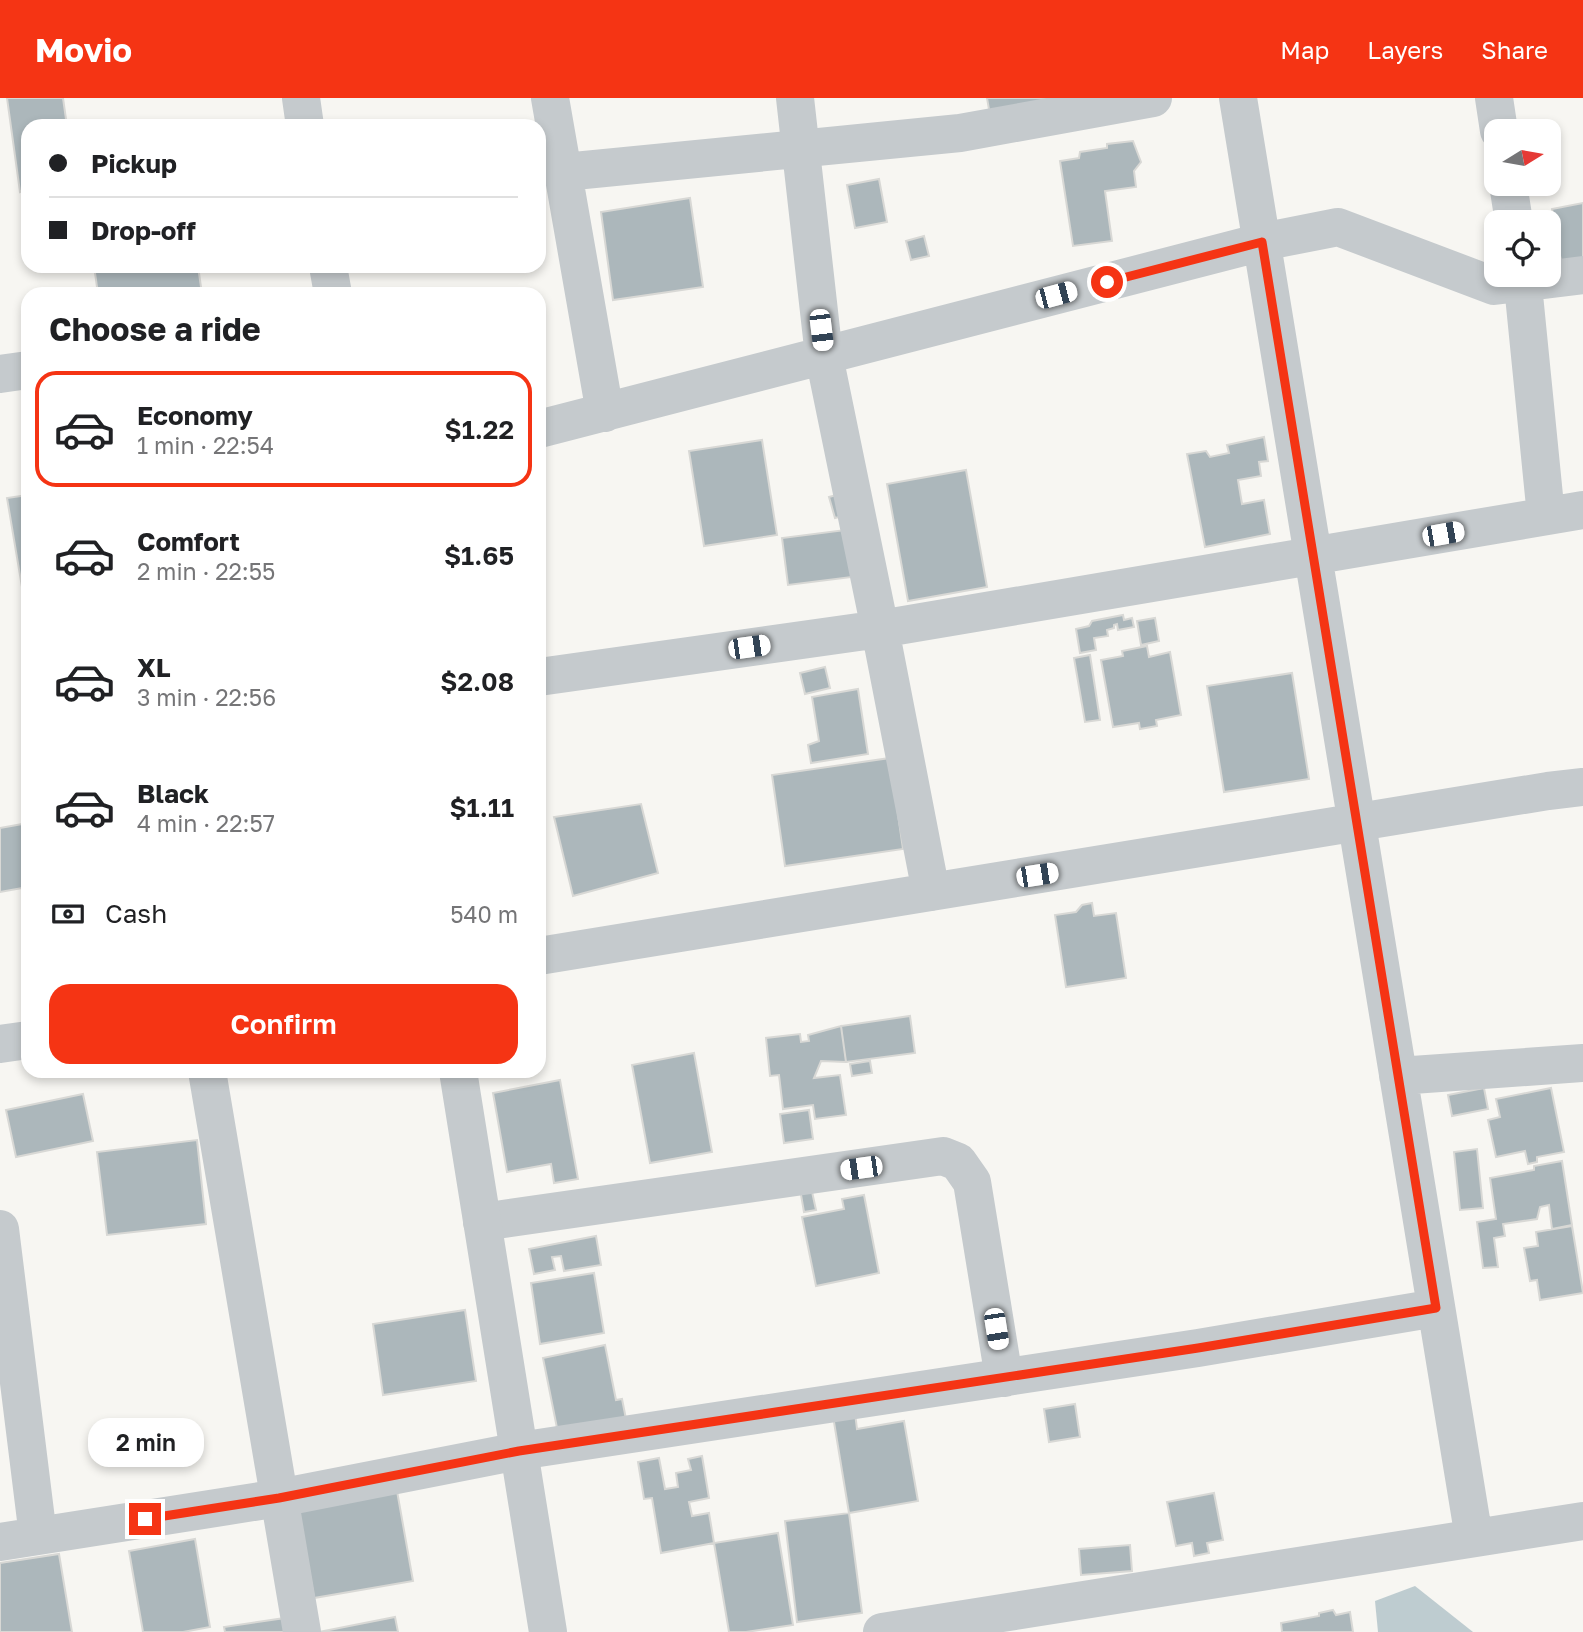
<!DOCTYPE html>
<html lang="en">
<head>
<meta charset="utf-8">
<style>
	:root { --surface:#fff; --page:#f2f2f2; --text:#202124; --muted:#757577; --line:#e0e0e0; --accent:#f53414 }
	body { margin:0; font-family:"Golos Text",sans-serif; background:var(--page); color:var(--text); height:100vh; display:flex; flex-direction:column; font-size:26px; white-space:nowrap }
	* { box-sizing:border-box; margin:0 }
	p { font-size:23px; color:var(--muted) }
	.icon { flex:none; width:38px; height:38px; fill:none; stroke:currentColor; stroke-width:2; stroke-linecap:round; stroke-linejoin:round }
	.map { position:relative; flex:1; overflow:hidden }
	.drawer { position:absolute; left:21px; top:189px; width:525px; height:791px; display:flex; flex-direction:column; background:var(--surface); border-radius:21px; box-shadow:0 4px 10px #0003 }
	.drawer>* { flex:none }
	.top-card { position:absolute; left:21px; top:21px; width:525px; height:154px; border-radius:21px; box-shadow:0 4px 10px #0003; display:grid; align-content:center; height:154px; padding:0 28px; background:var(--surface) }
	.needle { width:46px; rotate:79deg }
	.controls { position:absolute; left:1484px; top:21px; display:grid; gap:14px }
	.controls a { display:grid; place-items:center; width:77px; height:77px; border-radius:14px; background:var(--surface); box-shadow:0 4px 10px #0003; font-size:35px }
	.end { position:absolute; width:32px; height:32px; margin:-16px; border:9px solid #f53414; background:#fff; box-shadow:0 0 0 4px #fff }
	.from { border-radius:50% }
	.bubble { position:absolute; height:49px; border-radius:21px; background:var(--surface); box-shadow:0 4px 10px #0003; font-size:23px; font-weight:600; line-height:49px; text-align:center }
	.car { position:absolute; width:21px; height:42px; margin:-21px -10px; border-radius:9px; box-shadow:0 0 5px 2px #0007; background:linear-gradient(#fff 24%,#345 0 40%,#fff 0 76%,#345 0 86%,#fff 0) }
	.top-card b { display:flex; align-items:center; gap:24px; height:66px; font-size:26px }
	.top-card b+b { border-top:2px solid var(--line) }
	.top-card i { width:18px; height:18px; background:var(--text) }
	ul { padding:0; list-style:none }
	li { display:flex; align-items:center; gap:21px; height:116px; margin:0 14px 10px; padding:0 14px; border:4px solid transparent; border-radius:21px }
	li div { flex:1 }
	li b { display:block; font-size:26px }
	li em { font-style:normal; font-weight:600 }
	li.active { border-color:var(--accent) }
	li>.icon { width:63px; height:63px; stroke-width:1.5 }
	h2 { padding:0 28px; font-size:32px; line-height:84px }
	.pay { display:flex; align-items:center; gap:18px; height:77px; padding:0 28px; font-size:26px }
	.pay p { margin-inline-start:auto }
	.button { display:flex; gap:14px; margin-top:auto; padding:14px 28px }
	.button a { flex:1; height:80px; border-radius:21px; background:var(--accent); color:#fff; font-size:28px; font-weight:600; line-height:80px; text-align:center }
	header { display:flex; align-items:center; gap:42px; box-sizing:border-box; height:98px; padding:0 35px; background:var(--accent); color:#fff }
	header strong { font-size:33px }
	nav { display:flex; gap:38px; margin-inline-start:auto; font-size:24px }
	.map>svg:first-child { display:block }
	.water { fill:#beccd0 }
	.building { fill:#acb7bb; stroke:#d8d8d5; stroke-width:2 }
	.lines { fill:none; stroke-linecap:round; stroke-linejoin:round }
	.minor { stroke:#c5cacd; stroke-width:38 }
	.tertiary { stroke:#c5cacd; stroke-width:38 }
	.route { stroke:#f53414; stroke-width:9 }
</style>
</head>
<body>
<header>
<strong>Movio</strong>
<nav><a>Map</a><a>Layers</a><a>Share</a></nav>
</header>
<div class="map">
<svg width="1583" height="1534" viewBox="0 0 1583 1534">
	<rect width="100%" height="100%" fill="#f7f6f2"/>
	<path class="water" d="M1415,1488l58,46h-95l-3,-31z"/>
	<path class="building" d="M7,0h56l4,28h-39v63l-8,3z
		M987,0h77l-73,23z
		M1133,43l8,21 -7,9 2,16 -31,4 7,50 -39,5 -13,-85 19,-3 1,-6 27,-4v-4z
		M879,81l8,43 -32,6 -8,-43z
		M690,100l13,89 -90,13 -12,-88z
		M1583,105v67l-20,3 -11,-64z
		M924,138l5,20 -18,4 -5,-19z
		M94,168h104l4,28h-104z
		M1264,339l4,24 -9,1 2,14 -23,4 4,24 22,-4 6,34 -65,13 -18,-93 19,-3 4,6 19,-4 -2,-8z
		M762,342l15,95 -73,11 -15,-95z
		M966,372l21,117 -79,14 -21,-117z
		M840,396l7,21 -12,3 -6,-21z
		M28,397v109l-3,1 -18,-107z
		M845,432l7,47 -64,8 -6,-47z
		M1123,517l1,5 8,-2 2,9 -16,3 -1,-6 -3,1v3l-7,2 1,6 -14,2 2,12 -16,3 -4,-24 13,-3 3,-5z
		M1155,520l4,23 -18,4 -4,-24z
		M1147,548l2,11 21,-5 11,63 -25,5 1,6 -17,3 -1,-6 -26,4 -12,-67 22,-4 -1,-5z
		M1090,557l10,65 -15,2 -11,-64z
		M825,569l5,21 -25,6 -5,-21z
		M1292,575l17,106 -85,13 -17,-106z
		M858,591l10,65 -57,9 -3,-18 11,-4 -7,-44z
		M890,660l13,91 -118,17 -13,-91z
		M641,706l17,69 -85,23 -19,-79z
		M28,725v64l-28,5v-64z
		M1092,805l2,13 22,-3 10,65 -60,9 -11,-72 21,-3 6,-7z
		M910,918l5,37 -69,9 -5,-36z
		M841,928l5,36 -25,-1 -7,17 26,-3 6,40 -31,4 -2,-14 -30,4 -4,-34 -9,1 -4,-38 34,-4 1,8 8,-1 -1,-6z
		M694,955l18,99 -62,11 -18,-98z
		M870,963l2,12 -20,3 -2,-12z
		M560,982l18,99 -24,4 -3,-19 -44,8 -14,-79z
		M1484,990l4,21 -36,7 -4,-21z
		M1551,990l13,64 -27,5v5l-9,2 -3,-13 -29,6 -8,-37 12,-3 -4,-18z
		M83,996l10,47 -77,16 -10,-47z
		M809,1012l4,29 -29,4 -4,-29z
		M197,1042l9,84 -99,11 -10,-83z
		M1477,1051l6,59 -23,2 -6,-58z
		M1562,1063l10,64 -20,4 -3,-24 -9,2 -3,12 -34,5 2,12 -11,2 4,29 -15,1 -6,-46 19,-3 -6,-41 44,-8v-4z
		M811,1089l5,23 -12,2 -4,-23z
		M864,1097l15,78 -63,13 -14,-69 42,-8 -2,-10z
		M1572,1128l11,67 -43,7 -3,-20 -7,1 -6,-33 14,-2 -2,-14z
		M596,1138l5,29 -37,6 -3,-15 -9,1 3,13 -21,4 -5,-25z
		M594,1175l10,60 -64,11 -9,-61z
		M465,1212l11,71 -93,14 -10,-71z
		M605,1247l11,55 6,-1 5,25 -68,14 -16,-80z
		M1075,1306l5,33 -31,5 -5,-33z
		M855,1315l2,16 47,-8 14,80 -69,12 -16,-97z
		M702,1358l7,42 -20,4 3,14 17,-3 5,30 -53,10 -9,-55 -8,1 -6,-37 21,-4 6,31 13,-2 -2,-14 15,-3 -3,-11z
		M397,1393l16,90 -99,17 -16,-90z
		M1214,1395l9,47 -16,3 2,10 -15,3 -2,-13 -16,3 -9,-44z
		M849,1415l13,100 -65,9 -12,-101z
		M778,1435l15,92 -47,7h-17l-15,-89z
		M195,1441l15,88 -27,5h-40l-14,-81z
		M1130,1447l2,26 -51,4 -2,-26z
		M59,1456l13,78h-72v-69z
		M1333,1512l3,5 14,-3 3,20h-71l-1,-9 38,-7v-3z
		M395,1519l3,15h-79z
		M285,1520l2,14h-62l-1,-5z"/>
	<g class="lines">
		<path class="minor" d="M550,0l55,315
			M795,0l29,258 56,273 51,263
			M1238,0l236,1440
			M1494,0l5,33
			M564,74l396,-39 193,-35
			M1508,86l6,38
			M1522,177l24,241
			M0,276l28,-4
			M539,331l723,-187 76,-15 156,59 89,-11
			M539,579l341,-48 703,-119
			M539,858l1009,-165 35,-4
			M0,946l28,-4
			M207,973l95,561
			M1398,978l185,-13
			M482,1124l461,-66 15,6 14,20 32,196
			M0,1131l38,307
			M0,1444l279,-44 240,-47 679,-103 238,-40
			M882,1534l701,-111"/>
		<path class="tertiary" d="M301,0l4,28
			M328,168l5,28
			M458,973l90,561"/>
	</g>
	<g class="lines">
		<path class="route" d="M145,1421l134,-21 240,-47 679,-103 238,-40 -174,-1066 -155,40"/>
	</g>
</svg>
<div class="controls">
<a><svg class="needle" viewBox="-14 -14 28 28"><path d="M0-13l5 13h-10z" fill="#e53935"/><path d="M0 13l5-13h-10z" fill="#757577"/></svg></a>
<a><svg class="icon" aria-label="locate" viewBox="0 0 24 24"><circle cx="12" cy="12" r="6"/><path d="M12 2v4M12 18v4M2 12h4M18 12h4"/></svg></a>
</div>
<i class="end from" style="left:1107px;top:184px"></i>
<i class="end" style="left:145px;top:1421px"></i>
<div class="bubble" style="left:88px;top:1320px;width:116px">2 min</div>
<i class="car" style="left:1056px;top:197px;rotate:75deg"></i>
<i class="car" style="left:821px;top:232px;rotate:173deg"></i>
<i class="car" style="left:1443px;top:436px;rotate:80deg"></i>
<i class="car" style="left:749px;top:549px;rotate:82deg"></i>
<i class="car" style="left:1037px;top:777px;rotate:81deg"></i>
<i class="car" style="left:861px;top:1070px;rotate:262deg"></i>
<i class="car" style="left:996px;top:1231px;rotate:171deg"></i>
<div class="top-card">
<b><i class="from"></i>Pickup</b>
<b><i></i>Drop-off</b>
</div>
<section class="drawer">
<h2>Choose a ride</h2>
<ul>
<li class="active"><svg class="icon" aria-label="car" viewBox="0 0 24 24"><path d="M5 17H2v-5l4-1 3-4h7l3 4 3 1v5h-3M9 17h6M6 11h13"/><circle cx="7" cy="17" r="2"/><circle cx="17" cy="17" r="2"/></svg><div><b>Economy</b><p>1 min · 22:54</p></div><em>$1.22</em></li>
<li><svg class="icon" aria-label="car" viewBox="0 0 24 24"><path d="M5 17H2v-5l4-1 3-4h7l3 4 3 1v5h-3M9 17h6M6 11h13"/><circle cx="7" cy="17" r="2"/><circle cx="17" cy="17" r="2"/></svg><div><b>Comfort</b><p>2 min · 22:55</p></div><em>$1.65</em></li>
<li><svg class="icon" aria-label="car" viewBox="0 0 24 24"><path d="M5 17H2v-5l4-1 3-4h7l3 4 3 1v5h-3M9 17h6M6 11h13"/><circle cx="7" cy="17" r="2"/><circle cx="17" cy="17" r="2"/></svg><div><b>XL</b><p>3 min · 22:56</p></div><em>$2.08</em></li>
<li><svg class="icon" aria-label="car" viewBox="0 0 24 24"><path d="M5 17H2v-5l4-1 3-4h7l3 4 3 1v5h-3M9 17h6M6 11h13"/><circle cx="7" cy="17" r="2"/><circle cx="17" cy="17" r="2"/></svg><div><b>Black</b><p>4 min · 22:57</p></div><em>$1.11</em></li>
</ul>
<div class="pay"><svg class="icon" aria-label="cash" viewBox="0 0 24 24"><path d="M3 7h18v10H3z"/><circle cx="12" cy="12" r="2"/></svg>Cash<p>540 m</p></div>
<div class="button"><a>Confirm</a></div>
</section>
</div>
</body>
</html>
